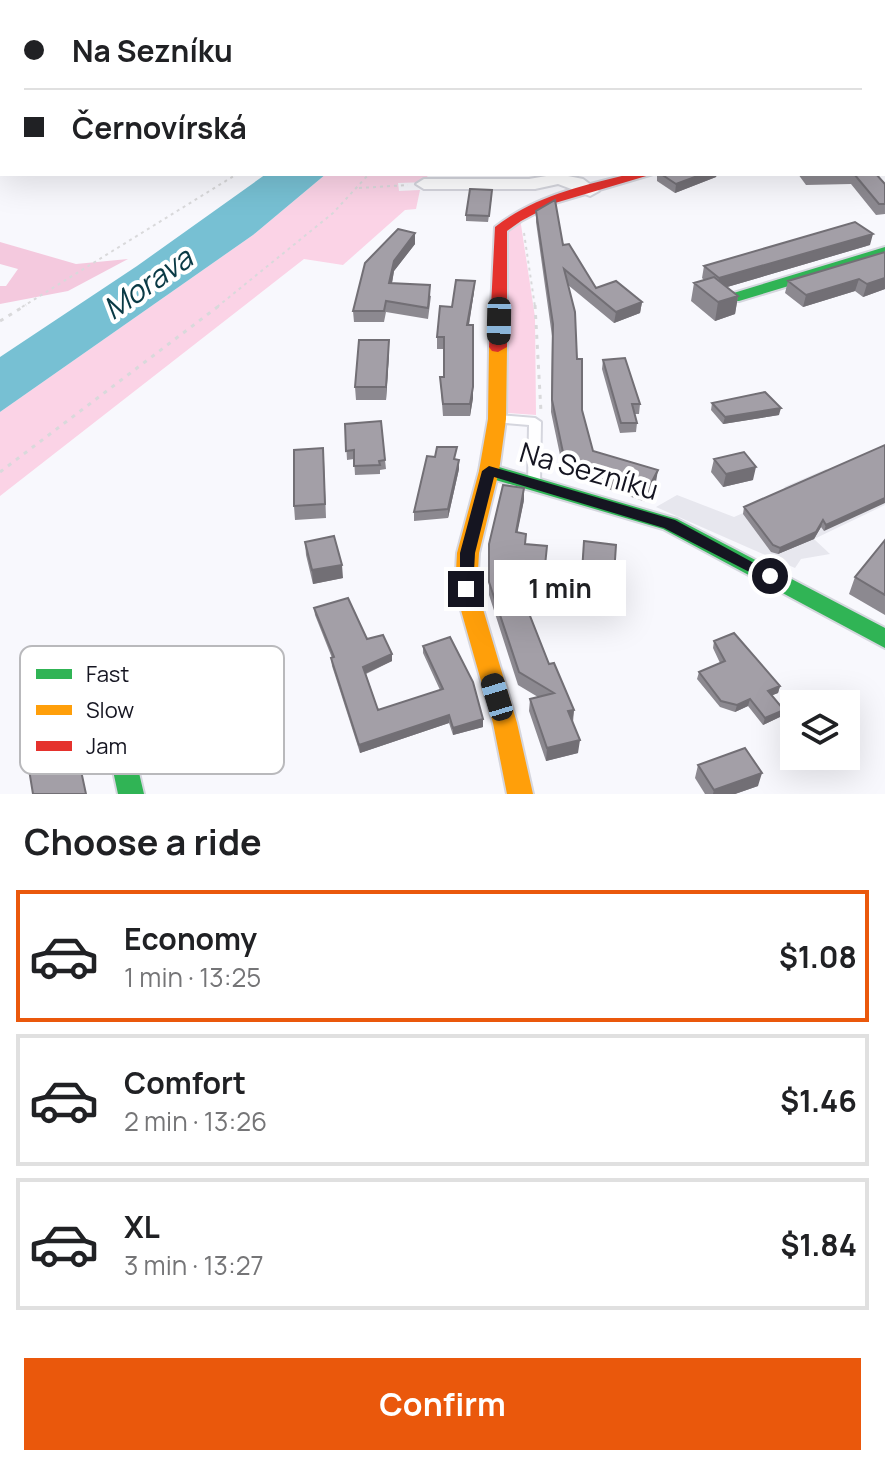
<!DOCTYPE html>
<html lang="en">
<head>
<meta charset="utf-8">
<style>
	:root { --surface:#fff; --page:#f2f2f2; --text:#202124; --muted:#757577; --line:#e0e0e0; --accent:#ea580c }
	body { margin:0; font-family:Manrope,sans-serif; background:var(--page); color:var(--text); height:100vh; display:flex; flex-direction:column; font-size:30px; white-space:nowrap }
	* { box-sizing:border-box; margin:0 }
	p { font-size:26px; color:var(--muted) }
	.icon { flex:none; width:44px; height:44px; fill:none; stroke:currentColor; stroke-width:2; stroke-linecap:round; stroke-linejoin:round }
	.map { position:relative; height:794px; overflow:hidden }
	.panel { display:flex; flex-direction:column; background:var(--surface); flex:1 }
	.panel>* { flex:none }
	.top-card { position:absolute; left:0px; top:0px; width:886px; height:176px; box-shadow:0 8px 32px #0002; display:grid; align-content:center; height:176px; padding:0 24px; background:var(--surface) }
	.controls { position:absolute; left:780px; top:690px; display:grid; gap:16px }
	.controls a { display:grid; place-items:center; width:80px; height:80px; border-radius:0px; background:var(--surface); box-shadow:0 8px 32px #0002; font-size:40px }
	.end { position:absolute; width:36px; height:36px; margin:-18px; border:10px solid #151521; background:#fff; box-shadow:0 0 0 4px #fff }
	.from { border-radius:50% }
	.bubble { position:absolute; height:56px; border-radius:0px; background:var(--surface); box-shadow:0 8px 32px #0002; font-size:26px; font-weight:700; line-height:56px; text-align:center }
	.car { position:absolute; width:24px; height:48px; margin:-24px -12px; border-radius:10px; box-shadow:0 0 6px 2px #0007; background:linear-gradient(#222 24%,#8ab4d8 0 40%,#222 0 76%,#8ab4d8 0 86%,#222 0) }
	.top-card b { display:flex; align-items:center; gap:28px; height:76px; font-size:30px }
	.top-card b+b { border-top:2px solid var(--line) }
	.top-card i { width:20px; height:20px; background:var(--text) }
	ul { padding:0; list-style:none }
	li { display:flex; align-items:center; gap:24px; height:132px; margin:0 16px 12px; padding:0 8px; border:4px solid var(--line); border-radius:0px }
	li div { flex:1 }
	li b { display:block; font-size:30px }
	li em { font-style:normal; font-weight:700 }
	li.on { border-color:var(--accent) }
	li>.icon { width:72px; height:72px; stroke-width:1.5 }
	h2 { padding:0 24px; font-size:36px; line-height:96px }
	.primary-button { display:flex; gap:16px; margin-top:auto; padding:16px 24px }
	.primary-button a { flex:1; height:92px; border-radius:0px; background:var(--accent); color:#fff; font-size:32px; font-weight:700; line-height:92px; text-align:center }
	.map>svg:first-child { display:block }
	.built { fill:#e7e7ee }
	.green { fill:#fbd3e6 }
	.forest { fill:#f4c9de }
	.water { fill:#77c0d3 }
	.lines { fill:none; stroke-linecap:round; stroke-linejoin:round }
	.lane-casing { stroke:#d5d6de; stroke-width:4 }
	.street-casing { stroke:#d5d6de; stroke-width:4 }
	.fast-casing { stroke:#d5d6de; stroke-width:4 }
	.slow-casing { stroke:#d5d6de; stroke-width:4 }
	.jam-casing { stroke:#d5d6de; stroke-width:4 }
	.path-far1 { stroke:#d9d9db; stroke-width:2; stroke-dasharray:3 4; stroke-linecap:butt }
	.path { stroke:#d9d9db; stroke-width:3; stroke-dasharray:4 6; stroke-linecap:butt }
	.lane { fill:#fefeff; fill-rule:evenodd }
	.street { fill:#fefeff; fill-rule:evenodd }
	.fast { fill:#30b455; fill-rule:evenodd }
	.slow { fill:#ff9f0a; fill-rule:evenodd }
	.jam { fill:#e5322d; fill-rule:evenodd }
	.wall { fill:#8c8990 }
	.shaded-wall { fill:#726f75 }
	.building { fill:#a39fa7; stroke:#726f75; stroke-width:2 }
	.route { fill:#151521 }
	.labels { text-anchor:middle; stroke-width:8; stroke-linejoin:round; paint-order:stroke }
	.street-label { font-size:28px; fill:#151521; stroke:#fff }
	.water-label { font-size:30px; font-style:italic; fill:#0a3a45; stroke:#fff }
	.key { fill:#fff; stroke:#b9b9bc; stroke-width:2 }
	.key-label { font-size:22px; fill:#151521 }
</style>
</head>
<body>
<div class="map">
<svg width="885" height="794" viewBox="0 0 885 794">
	<rect width="100%" height="100%" fill="#f8f8fd"/>
	<path class="built" d="M885,450v55l-71,34 16,15 -29,5 -6,9 -139,-61 21,-12 57,22 55,-24 -5,-6 42,-18 6,5z"/>
	<path class="green" d="M326,174h101l1,8 -30,1 1,8 21,-1 -4,19 -11,1 -62,55 -39,-6 -304,237v-84l253,-177z
		M520,218l15,99 1,98 -28,-2 1,-182z"/>
	<path class="forest" d="M0,242l76,22 52,-5 -60,32 -68,13v-18h6l12,-17 -18,-5z"/>
	<path class="water" d="M266,174h60l-73,61 -253,177v-55l137,-91z"/>
	<g class="lines">
		<defs>
			<path id="lane" d="M498,415l37,3 6,4 -1,62 -2,3h-8l-2,-3 1,-59 -35,-3 -2,-3 2,-3z"/>
			<path id="street" d="M498,0h12v2h-12z
				M884,61h1v8h-1z
				M884,90h1v9h-1z
				M885,147v11h-1v-11z
				M558,174l25,5 16,12 -9,5 -32,-12 -23,5h-111l-8,-5 8,-5h105z"/>
			<path id="fast" d="M885,247v10l-146,44h-12l-2,-3 2,-3z
				M489,464l188,55 208,109v20l-222,-119 -181,-53 -3,-5 3,-5z
				M111,695l9,3 3,7 21,89h-26l-19,-89 3,-7z"/>
			<path id="slow" d="M498,342l9,5 -1,72 -7,52 -20,82 -2,36 40,134 16,71h-26l-14,-71 -38,-134 2,-36 22,-82 9,-52 1,-72z"/>
			<path id="jam" d="M630,174h23l-98,29 -34,18 -14,10v116l-9,5 -6,-1 -3,-4 6,-120c40,-31 86,-41 135,-53z"/>
		</defs>
		<use href="#lane" class="lane-casing"/>
		<use href="#street" class="street-casing"/>
		<use href="#fast" class="fast-casing"/>
		<use href="#slow" class="slow-casing"/>
		<use href="#jam" class="jam-casing"/>
		<path class="path-far1" d="M359,188l49,-3
			M524,233l11,74
			M22,307l215,-133
			M217,307l116,-94 36,-39"/>
		<path class="path" d="M535,305l6,107
			M0,321l26,-16
			M0,472l220,-167"/>
		<use href="#lane" class="lane"/>
		<use href="#street" class="street"/>
		<use href="#fast" class="fast"/>
		<use href="#slow" class="slow"/>
		<use href="#jam" class="jam"/>
	</g>
	<path class="wall" d="M657,174h60l-1,3 -41,16 -18,-12z
		M798,174h78l9,10v30l-9,1 -25,-31 -45,1z
		M492,196l-4,26 -22,-1v-6z
		M536,211l60,77 46,14 -2,11 -26,10 -46,-38 14,125 11,41 63,31 -10,20 -82,-28 -13,-62 1,-76 -16,-114z
		M415,233v11l-21,27 -2,12 39,13 -3,23 -42,-7 -2,10h-30l-1,-11z
		M870,245l-143,42 11,9 -3,18 -20,7 -24,-20 3,-18 10,-3 -2,-2 2,-12z
		M885,252v37l-22,8 -8,-6 -52,16 -18,-14 3,-12z
		M474,292l-5,33 4,73 -3,18h-27l-3,-39h4v-28h-7v-12l15,-30z
		M389,353l-3,47h-30l-1,-13z
		M603,360l37,44 -1,10h-5l3,9 -1,9 -16,1 -18,-64z
		M712,403l67,12 -56,9 -12,-14z
		M345,424l40,36 1,9 -6,1v4l-25,1 -1,-16 -7,1z
		M885,445l-61,86 -3,-4 -7,12 -36,15 -7,-2 -28,-38 1,-7z
		M456,459l3,10 -11,49 -34,3v-9z
		M714,459l39,21 -30,7 -12,-15z
		M324,461l2,57 -31,2 -1,-14z
		M524,500l-7,32 9,12 15,64 -13,2 21,54 25,46 -1,13 5,30 -32,8 -17,-50 1,-12 8,-2 -20,-12 -29,-90v-51z
		M885,540v75l-36,-21 6,-17z
		M584,541l30,34 -2,14 -32,-4z
		M305,542l38,36 -30,6 -7,-29z
		M314,608l78,46v7l-26,13 12,36 62,-20 -17,-37v-7l60,81 -30,8 -4,-12 -89,30 -28,-87 -1,-8h1l-17,-43z
		M714,641l66,45 -2,7 -6,2 12,15 -2,6 -19,9 -15,-19 -13,6 -15,-5 -23,-28 2,-7 21,-9 -7,-15z
		M698,765l60,21 -23,8h-30l-10,-16z"/>
	<path class="shaded-wall" d="M703,174h14l-1,3 -41,16 1,-9z
		M415,233v11l-21,27 -4,23 -1,-11 5,-22z
		M873,234l-3,11 -153,45 2,-12z
		M885,278v11l-22,8 4,-13z
		M859,279l-4,12 -52,16 3,-12z
		M475,281l-1,11 -7,44v-11z
		M738,296l-3,18 -20,7 3,-19z
		M642,302l-2,11 -26,10 2,-11z
		M389,340v13l-3,47v-13z
		M473,387v11l-3,18v-12z
		M781,408l-2,7 -56,9 2,-7z
		M459,460v9l-11,49v-9z
		M756,467l-3,13 -30,7 3,-13z
		M658,470l-2,12 -10,20 2,-13z
		M524,488v12l-9,45 1,-13z
		M885,498v5l-61,28 2,-6z
		M823,520l-2,7 -7,12 -36,15 2,-6z
		M546,559l-5,49 -19,3 1,-13z
		M342,565l1,13 -30,6 -1,-14z
		M392,654v7l-28,13 -1,-7z
		M780,686l-2,7 -12,5 2,-7z
		M750,699l-2,7 -13,6 2,-7z
		M574,710l-2,13 -4,-12z
		M784,710l-2,6 -19,9 2,-7z
		M449,715v8l-89,30 -1,-8z
		M191,717l5,19 -34,13 -6,-20z
		M483,719v8l-30,8v-7z
		M580,740l-2,13 -32,8 1,-13z
		M762,773l-4,13 -23,8h-22l1,-4z"/>
	<path class="building" d="M518,0h18l-2,2h-17z
		M671,0h70l4,2h-73z
		M661,174h42l-27,10z
		M854,174h22l9,10v20h-6z
		M470,189l22,1 -3,26 -23,-1z
		M555,200l8,45 6,-1 27,44 20,-7 26,21 -26,10 -52,-43 11,43 2,47h5v51l11,41 65,19 -10,19 -83,-27 -13,-62 1,-76 -17,-113z
		M855,222l18,12 -154,44 -15,-12z
		M398,229l17,4 -21,28 -5,22 41,2 -2,23 -42,-7 -2,10h-31l12,-48z
		M885,252v26l-18,6 -8,-5 -53,16 -18,-14z
		M714,277l24,19 -20,6 -24,-19z
		M456,280l19,1 -8,44h6v62l-3,17h-27l-3,-27h4v-40h-7l3,-31 12,1z
		M359,340h30l-3,47h-31z
		M625,358l15,46h-8l5,19h-16l-18,-63z
		M765,392l16,16 -56,9 -13,-14z
		M381,421l4,39 -6,1 1,4 -26,1v-16l-8,1 -1,-27z
		M885,445v53l-59,27 -3,-5 -7,12 -36,16 -7,-3 -29,-38z
		M437,447h20l-3,12 5,1 -11,49 -34,3 13,-56 8,1z
		M323,448l2,56 -31,2v-56z
		M744,452l12,15 -30,7 -12,-15z
		M503,485l21,3 -8,44 10,2 -1,10 22,2 -5,49 -19,3 26,66 5,-1 20,47 -6,1 12,29 -33,8 -17,-49 24,-6 -35,-21 -30,-90v-38z
		M334,536l8,29 -30,5 -7,-28z
		M885,540v55l-30,-18z
		M584,541l32,4 -2,30 -32,-3z
		M348,598l19,41 16,-4 9,19 -29,13 15,43 65,-21 -20,-43 27,-9 23,45 10,37 -30,9 -4,-13 -90,30 -28,-87 3,-1 -20,-49z
		M734,633l46,53 -12,5 16,19 -19,8 -15,-19 -13,6 -16,-4 -22,-29 26,-11 -11,-20z
		M68,731l2,8 4,-1 12,56h-53l-8,-49z
		M745,748l17,25 -48,17 -16,-25z"/>
	<path class="route" d="M489,466l186,54 103,56 -8,6 -5,-2 -101,-52 -170,-51 -19,76 -2,36 -2,4h-11v-40l22,-82z"/>
	<g class="labels">
		<g class="street-label">
			<text transform="translate(589 471) rotate(16)" y="10">Na Sezníku</text>
		</g>
		<g class="water-label">
			<text transform="translate(148 284) rotate(-35)" y="10">Morava</text>
		</g>
	</g>
	<rect x="20" y="646" width="264" height="128" rx="12" class="key"/>
	<rect x="36" y="669" width="36" height="10" fill="#30b455"/>
	<rect x="36" y="705" width="36" height="10" fill="#ff9f0a"/>
	<rect x="36" y="741" width="36" height="10" fill="#e5322d"/>
	<g class="key-label">
		<text x="86" y="682">Fast</text>
		<text x="86" y="718">Slow</text>
		<text x="86" y="754">Jam</text>
	</g>
</svg>
<div class="controls">
<a><svg class="icon" aria-label="layers" viewBox="0 0 24 24"><path d="M12 4l9 5-9 5-9-5zM3 14l9 5 9-5"/></svg></a>
</div>
<i class="end from" style="left:770px;top:576px"></i>
<i class="end" style="left:466px;top:589px"></i>
<div class="bubble" style="left:494px;top:560px;width:132px">1 min</div>
<i class="car" style="left:499px;top:321px;rotate:181deg"></i>
<i class="car" style="left:497px;top:697px;rotate:343deg"></i>
<div class="top-card">
<b><i class="from"></i>Na Sezníku</b>
<b><i></i>Černovírská</b>
</div>
</div>
<section class="panel">
<h2>Choose a ride</h2>
<ul>
<li class="on"><svg class="icon" aria-label="car" viewBox="0 0 24 24"><path d="M5 17H2v-5l4-1 3-4h7l3 4 3 1v5h-3M9 17h6M6 11h13"/><circle cx="7" cy="17" r="2"/><circle cx="17" cy="17" r="2"/></svg><div><b>Economy</b><p>1 min · 13:25</p></div><em>$1.08</em></li>
<li><svg class="icon" aria-label="car" viewBox="0 0 24 24"><path d="M5 17H2v-5l4-1 3-4h7l3 4 3 1v5h-3M9 17h6M6 11h13"/><circle cx="7" cy="17" r="2"/><circle cx="17" cy="17" r="2"/></svg><div><b>Comfort</b><p>2 min · 13:26</p></div><em>$1.46</em></li>
<li><svg class="icon" aria-label="car" viewBox="0 0 24 24"><path d="M5 17H2v-5l4-1 3-4h7l3 4 3 1v5h-3M9 17h6M6 11h13"/><circle cx="7" cy="17" r="2"/><circle cx="17" cy="17" r="2"/></svg><div><b>XL</b><p>3 min · 13:27</p></div><em>$1.84</em></li>
</ul>
<div class="primary-button"><a>Confirm</a></div>
</section>
</body>
</html>
